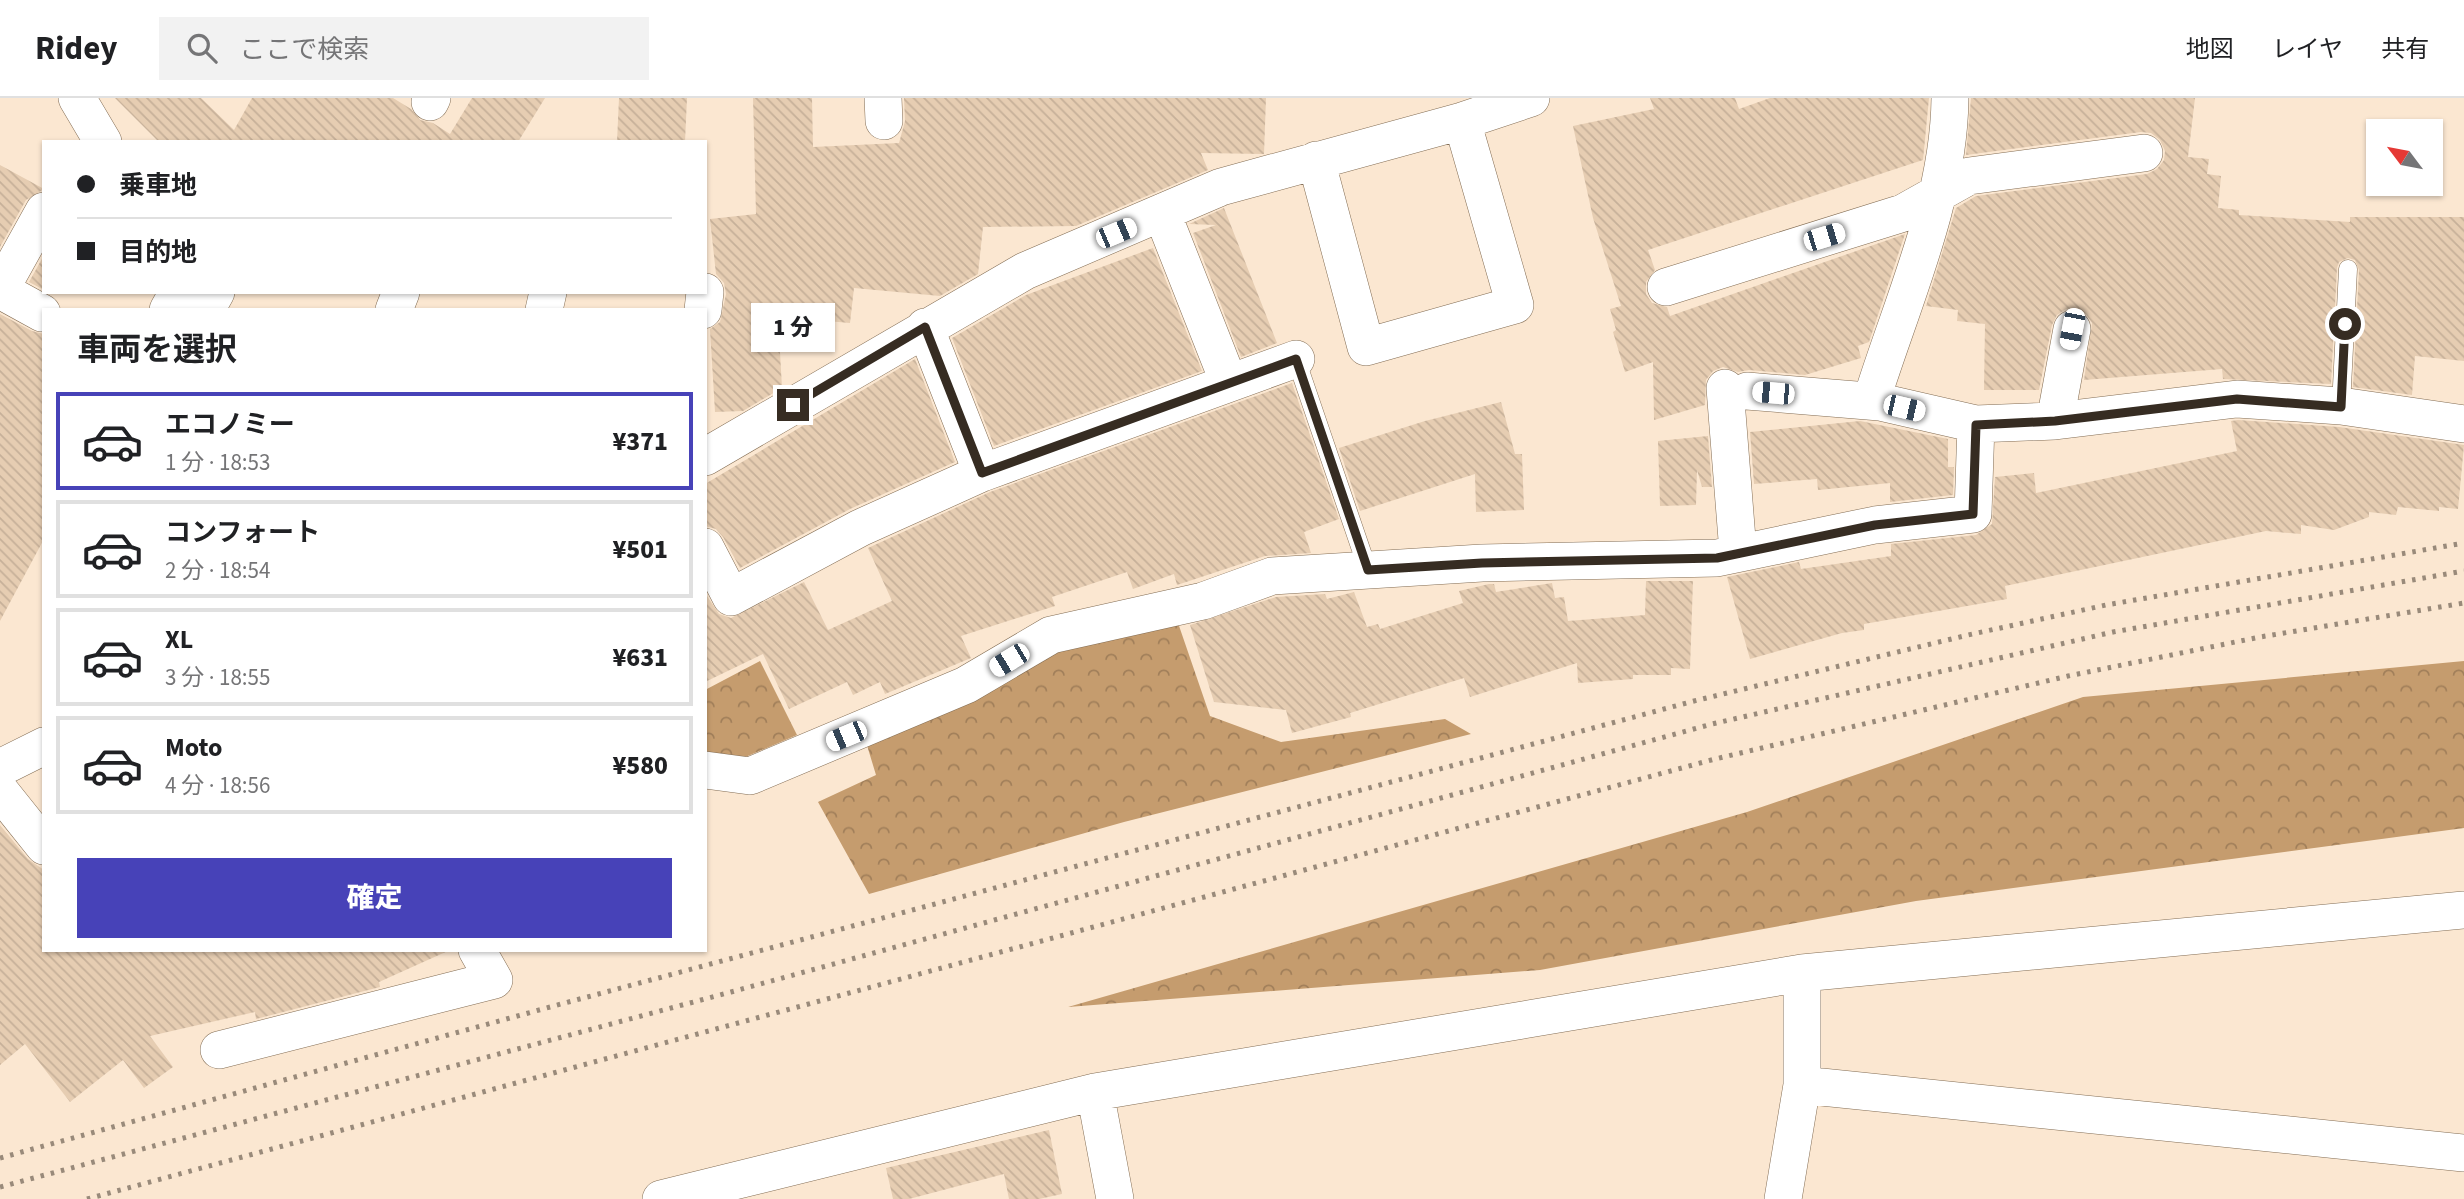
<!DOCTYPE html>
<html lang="ja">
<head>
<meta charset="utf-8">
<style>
	:root { --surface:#fff; --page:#f2f2f2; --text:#202124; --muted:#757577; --line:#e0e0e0; --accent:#4742b8 }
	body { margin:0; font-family:"Source Sans 3","Noto Sans JP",sans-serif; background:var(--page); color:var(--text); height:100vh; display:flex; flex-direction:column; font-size:26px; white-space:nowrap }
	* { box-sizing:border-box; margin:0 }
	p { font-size:23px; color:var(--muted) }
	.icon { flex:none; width:38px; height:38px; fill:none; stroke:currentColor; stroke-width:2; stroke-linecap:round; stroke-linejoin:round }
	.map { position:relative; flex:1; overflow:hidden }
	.details { position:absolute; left:42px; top:210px; width:665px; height:644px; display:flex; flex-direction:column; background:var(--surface); border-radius:0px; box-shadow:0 2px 5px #0004 }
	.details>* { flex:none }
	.hud { position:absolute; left:42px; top:42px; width:665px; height:154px; border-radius:0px; box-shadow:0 2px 5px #0004; display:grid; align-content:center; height:154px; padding:0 35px; background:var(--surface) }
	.needle { width:46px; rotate:302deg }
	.buttons { position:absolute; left:2366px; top:21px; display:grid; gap:14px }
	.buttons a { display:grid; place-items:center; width:77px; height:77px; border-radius:0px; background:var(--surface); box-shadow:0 2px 5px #0004; font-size:35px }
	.end { position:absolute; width:32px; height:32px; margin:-16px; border:9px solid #362c22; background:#fff; box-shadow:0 0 0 4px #fff }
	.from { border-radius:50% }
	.bubble { position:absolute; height:49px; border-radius:0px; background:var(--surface); box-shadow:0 2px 5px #0004; font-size:23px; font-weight:800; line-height:49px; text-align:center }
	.car { position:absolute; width:21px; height:42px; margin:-21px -10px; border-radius:9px; box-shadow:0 0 5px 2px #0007; background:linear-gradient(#fff 24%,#345 0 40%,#fff 0 76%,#345 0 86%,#fff 0) }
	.hud b { display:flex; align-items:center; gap:24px; height:66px; font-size:26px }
	.hud b+b { border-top:2px solid var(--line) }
	.hud i { width:18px; height:18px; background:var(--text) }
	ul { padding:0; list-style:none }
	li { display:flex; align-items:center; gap:21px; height:98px; margin:0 14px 10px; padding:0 21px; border:4px solid var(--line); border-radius:0px }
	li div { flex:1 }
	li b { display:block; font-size:26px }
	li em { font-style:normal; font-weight:800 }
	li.current { border-color:var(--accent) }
	li>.icon { width:63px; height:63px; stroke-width:1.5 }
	h2 { padding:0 35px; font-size:32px; line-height:84px }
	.primary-button { display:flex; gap:14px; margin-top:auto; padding:14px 35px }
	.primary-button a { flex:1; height:80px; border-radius:0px; background:var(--accent); color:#fff; font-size:28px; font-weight:800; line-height:80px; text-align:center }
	header { display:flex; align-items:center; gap:42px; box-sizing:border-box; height:98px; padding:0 35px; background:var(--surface); border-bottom:2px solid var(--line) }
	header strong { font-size:33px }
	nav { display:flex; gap:38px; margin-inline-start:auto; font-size:24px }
	.search { width:490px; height:63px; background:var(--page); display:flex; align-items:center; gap:18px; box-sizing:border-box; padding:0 24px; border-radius:0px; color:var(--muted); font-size:26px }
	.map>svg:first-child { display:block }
	.forest { fill:url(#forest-crowns) }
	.building { fill:url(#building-back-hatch) }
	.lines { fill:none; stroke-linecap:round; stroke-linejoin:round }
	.lane-casing { stroke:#836d54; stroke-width:19 }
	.street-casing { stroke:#836d54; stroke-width:38 }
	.lane { stroke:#fff; stroke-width:18 }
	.street { stroke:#fff; stroke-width:37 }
	.rail { stroke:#998a7a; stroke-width:5; stroke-dasharray:3.5 7; stroke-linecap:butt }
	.route { stroke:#362c22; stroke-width:9 }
</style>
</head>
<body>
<header>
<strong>Ridey</strong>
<div class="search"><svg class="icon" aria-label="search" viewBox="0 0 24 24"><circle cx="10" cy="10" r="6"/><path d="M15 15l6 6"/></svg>ここで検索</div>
<nav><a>地図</a><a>レイヤ</a><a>共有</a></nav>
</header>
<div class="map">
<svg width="2464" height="1101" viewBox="0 0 2464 1101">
	<defs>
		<pattern id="forest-crowns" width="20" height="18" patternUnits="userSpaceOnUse" patternTransform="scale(1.75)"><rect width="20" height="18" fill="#c59c6e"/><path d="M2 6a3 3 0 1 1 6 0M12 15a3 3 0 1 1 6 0" fill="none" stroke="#a17f5a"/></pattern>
		<pattern id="building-back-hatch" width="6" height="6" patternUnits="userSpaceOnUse" patternTransform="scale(1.75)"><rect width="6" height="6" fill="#e6cdb2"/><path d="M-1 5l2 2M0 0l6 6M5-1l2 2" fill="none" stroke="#c6b099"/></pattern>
	</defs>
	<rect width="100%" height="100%" fill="#fbe7d1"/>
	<path class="forest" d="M1177,522l33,96 71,26 164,-23 26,15 -347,88 -255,72 -51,-92 58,-27 -10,-33 181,-90z
		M760,563l37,74 -61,26 -31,-4v-67z
		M2464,563v167l-548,73 -376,69 -472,37 679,-195 336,-115z"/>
	<path class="building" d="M115,0h86l33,32 18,-32h141l18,11 9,11 13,3 17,11 22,-36h73l-27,44h-359z
		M619,0h68l-2,44h-68z
		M753,0h59l1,49 86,-4 6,-22 -1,-23h362l-2,56 -63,-1 7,17 -132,56 -93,1 -5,47 -38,22 -86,-8 -4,35 -72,-6 4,71 -39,23 -28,1 -5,-83 10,-7 6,-28 -2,-11 -8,-9 -6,-55 46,-5z
		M1650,0h85l4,11 31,-11h159l-6,62 -275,90 7,20 -9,12v12l6,9 15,4 3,9 235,-82 -36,108 -11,4 3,12 -56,17 -56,-5 -11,2 -15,-5 -10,4 -7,9 -1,25 -51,15 -1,-58 -28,10 -12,-40 3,-2 -6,-21 11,-3 -28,-88 -20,-92 81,-17z
		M1971,0h224l-7,59 21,2 -2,15 14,2 -3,32 21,2v5l111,7v-5h114v144l-49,-5 -3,39 -59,-8 6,-117 -4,-10 -7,-2 -9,4 -2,6 -6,116 -108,-5 -1,-10 -138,11 8,-57 -6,-9 -11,-6 -9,1 -9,6 -5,10 -13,65h-55l1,-66 -28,-3 1,-11 -32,-4 30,-98 20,-12 171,-22 10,-5 7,-9 1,-9 -5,-11 -9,-7 -10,-1 -175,23z
		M0,67l44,24 -18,11 -26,47z
		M1224,110l53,135 -36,14 -48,-124 23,-8 -27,-1z
		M1153,150l49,123 -208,75 -42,-108 74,-43z
		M44,157v35l-15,-8z
		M0,216l32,17 12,3v205l-44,82z
		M915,261l40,103 -105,47 -110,59 -17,-31 -7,-8 -11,-3v-42z
		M1292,285l47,136 -35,13 7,21 -46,3 -88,29 -3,-11 -41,15 -6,-17 -75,25 3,9 -94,30 10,22 -86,36 -5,-12 -27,13 -6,-13 -58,27 -26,-55 -58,28v-89l14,21 12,4 73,-36 24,48 64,-29 -24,-53 122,-56z
		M1501,304l14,52h7l2,56 -48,2 -1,-38 -115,37 -21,-63 86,-27z
		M2238,322l101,7 125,18 -6,64 -19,-2v4l-41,-4 -2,8 -27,-3v5l-35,13 -33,-5v9l-35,-3 -261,55 2,13 -143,25v6l-22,3 -92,26 -23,-82 72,-15 2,7 90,-13v-12l85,-9 16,-11 3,-47 39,-4 2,20 201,-42 -6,-30z
		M1860,323l88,18v28h6l-1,28 -63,7v-19l-72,7 -1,-11 -63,5 -4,-52z
		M1708,338l4,51h-10l-5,-17 -1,35 -36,1 -2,-65z
		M1646,483h47l-3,88 -19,-1v7h-38v4l-55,4 -1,-20 -107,34 -6,-19 -114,35 1,4 -59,16 -6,-23 -72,-8 -24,-77 86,-28 49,-3 2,5 27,-7 13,35 11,-3 2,5 83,-26 -4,-12 30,-7h5l2,8 56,-9 3,15 9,-1 4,24 77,-6z
		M0,727l28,34 16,11v80h406l-71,32 1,5 -124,32 -1,-7 -105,24 23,31 -29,21 -21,-28 -53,42 -45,-58 -25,21z
		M1049,1032l13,64 -23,5h-30l-5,-25 -95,25h-16l-7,-31z"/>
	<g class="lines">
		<defs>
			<path id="lane" d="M1296,261l72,211
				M2341,308l7,-137"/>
			<path id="street" d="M77,0l26,44
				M883,0l1,23
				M1950,0c-1,99 -44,195 -74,288l4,16 96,22 79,-3 182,-22 104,7 123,18
				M430,4l2,-4
				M1316,62l50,187 149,-42 -53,-184
				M1162,115l67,170
				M1666,189l237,-74 66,-37 175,-23
				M0,192l44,-79
				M0,192l42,23
				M168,212l10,-18
				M206,212l10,-18
				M394,212l7,-18
				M544,212l4,-18
				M703,212l2,-18
				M925,229l57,146
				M1725,290l13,164
				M1747,293l133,11
				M2055,323l17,-92
				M705,359l320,-186 196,-84 241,-66 69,-23
				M705,449l26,50 129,-69 122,-55 314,-114
				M0,670l44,-22
				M705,672l45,6 216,-91 85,-50 152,-34 69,-25 210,-13 235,-5 158,-33 98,-11 3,-90
				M0,693l44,55
				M219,952l275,-70 -17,-30
				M1802,987l662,68
				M1095,994l20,107
				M661,1101l434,-107 707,-119 662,-63
				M1783,1101l19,-114v-112"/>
		</defs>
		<use href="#lane" class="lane-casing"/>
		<use href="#street" class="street-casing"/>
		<use href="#lane" class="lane"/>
		<use href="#street" class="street"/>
		<path class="rail" d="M0,1060l561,-154 1133,-303 274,-66 138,-30 358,-62
			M0,1089l731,-195 981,-268 401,-92 351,-61
			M87,1101l1628,-440 353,-83 192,-39 204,-34"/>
	</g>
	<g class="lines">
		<path class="route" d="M793,307l132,-78 57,146 314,-114 72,211 114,-7 235,-5 158,-33 98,-11 3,-89 79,-4 182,-22 104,8 4,-83"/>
	</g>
</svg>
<div class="buttons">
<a><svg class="needle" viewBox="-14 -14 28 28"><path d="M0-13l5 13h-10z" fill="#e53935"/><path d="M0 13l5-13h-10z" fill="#757577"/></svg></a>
</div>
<i class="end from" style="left:2345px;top:226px"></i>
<i class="end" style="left:793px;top:307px"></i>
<div class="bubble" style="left:751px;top:205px;width:84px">1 分</div>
<i class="car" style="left:1116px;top:135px;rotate:67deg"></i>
<i class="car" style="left:1824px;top:139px;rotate:73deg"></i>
<i class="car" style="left:2072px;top:231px;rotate:191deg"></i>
<i class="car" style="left:1773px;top:295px;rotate:275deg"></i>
<i class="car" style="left:1904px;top:310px;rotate:103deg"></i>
<i class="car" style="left:1009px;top:562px;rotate:239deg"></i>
<i class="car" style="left:846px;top:638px;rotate:247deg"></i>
<div class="hud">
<b><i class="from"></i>乗車地</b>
<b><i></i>目的地</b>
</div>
<section class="details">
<h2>車両を選択</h2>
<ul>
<li class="current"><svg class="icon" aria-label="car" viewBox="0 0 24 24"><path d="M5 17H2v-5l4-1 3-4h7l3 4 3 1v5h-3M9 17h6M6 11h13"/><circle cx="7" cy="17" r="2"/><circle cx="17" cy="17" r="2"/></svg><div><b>エコノミー</b><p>1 分 · 18:53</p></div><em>¥371</em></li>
<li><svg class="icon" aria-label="car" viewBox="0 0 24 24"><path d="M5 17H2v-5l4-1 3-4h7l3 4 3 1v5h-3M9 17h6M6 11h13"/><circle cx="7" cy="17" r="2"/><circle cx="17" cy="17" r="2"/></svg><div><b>コンフォート</b><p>2 分 · 18:54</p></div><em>¥501</em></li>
<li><svg class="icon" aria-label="car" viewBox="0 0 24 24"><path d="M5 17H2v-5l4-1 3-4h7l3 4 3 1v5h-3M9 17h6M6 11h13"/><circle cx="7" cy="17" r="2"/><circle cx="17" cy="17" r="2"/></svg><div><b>XL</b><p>3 分 · 18:55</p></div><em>¥631</em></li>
<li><svg class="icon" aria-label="car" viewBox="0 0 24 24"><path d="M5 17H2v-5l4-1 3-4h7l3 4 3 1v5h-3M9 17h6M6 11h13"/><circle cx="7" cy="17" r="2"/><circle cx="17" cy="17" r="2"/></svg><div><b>Moto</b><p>4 分 · 18:56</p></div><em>¥580</em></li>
</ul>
<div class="primary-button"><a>確定</a></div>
</section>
</div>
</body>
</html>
